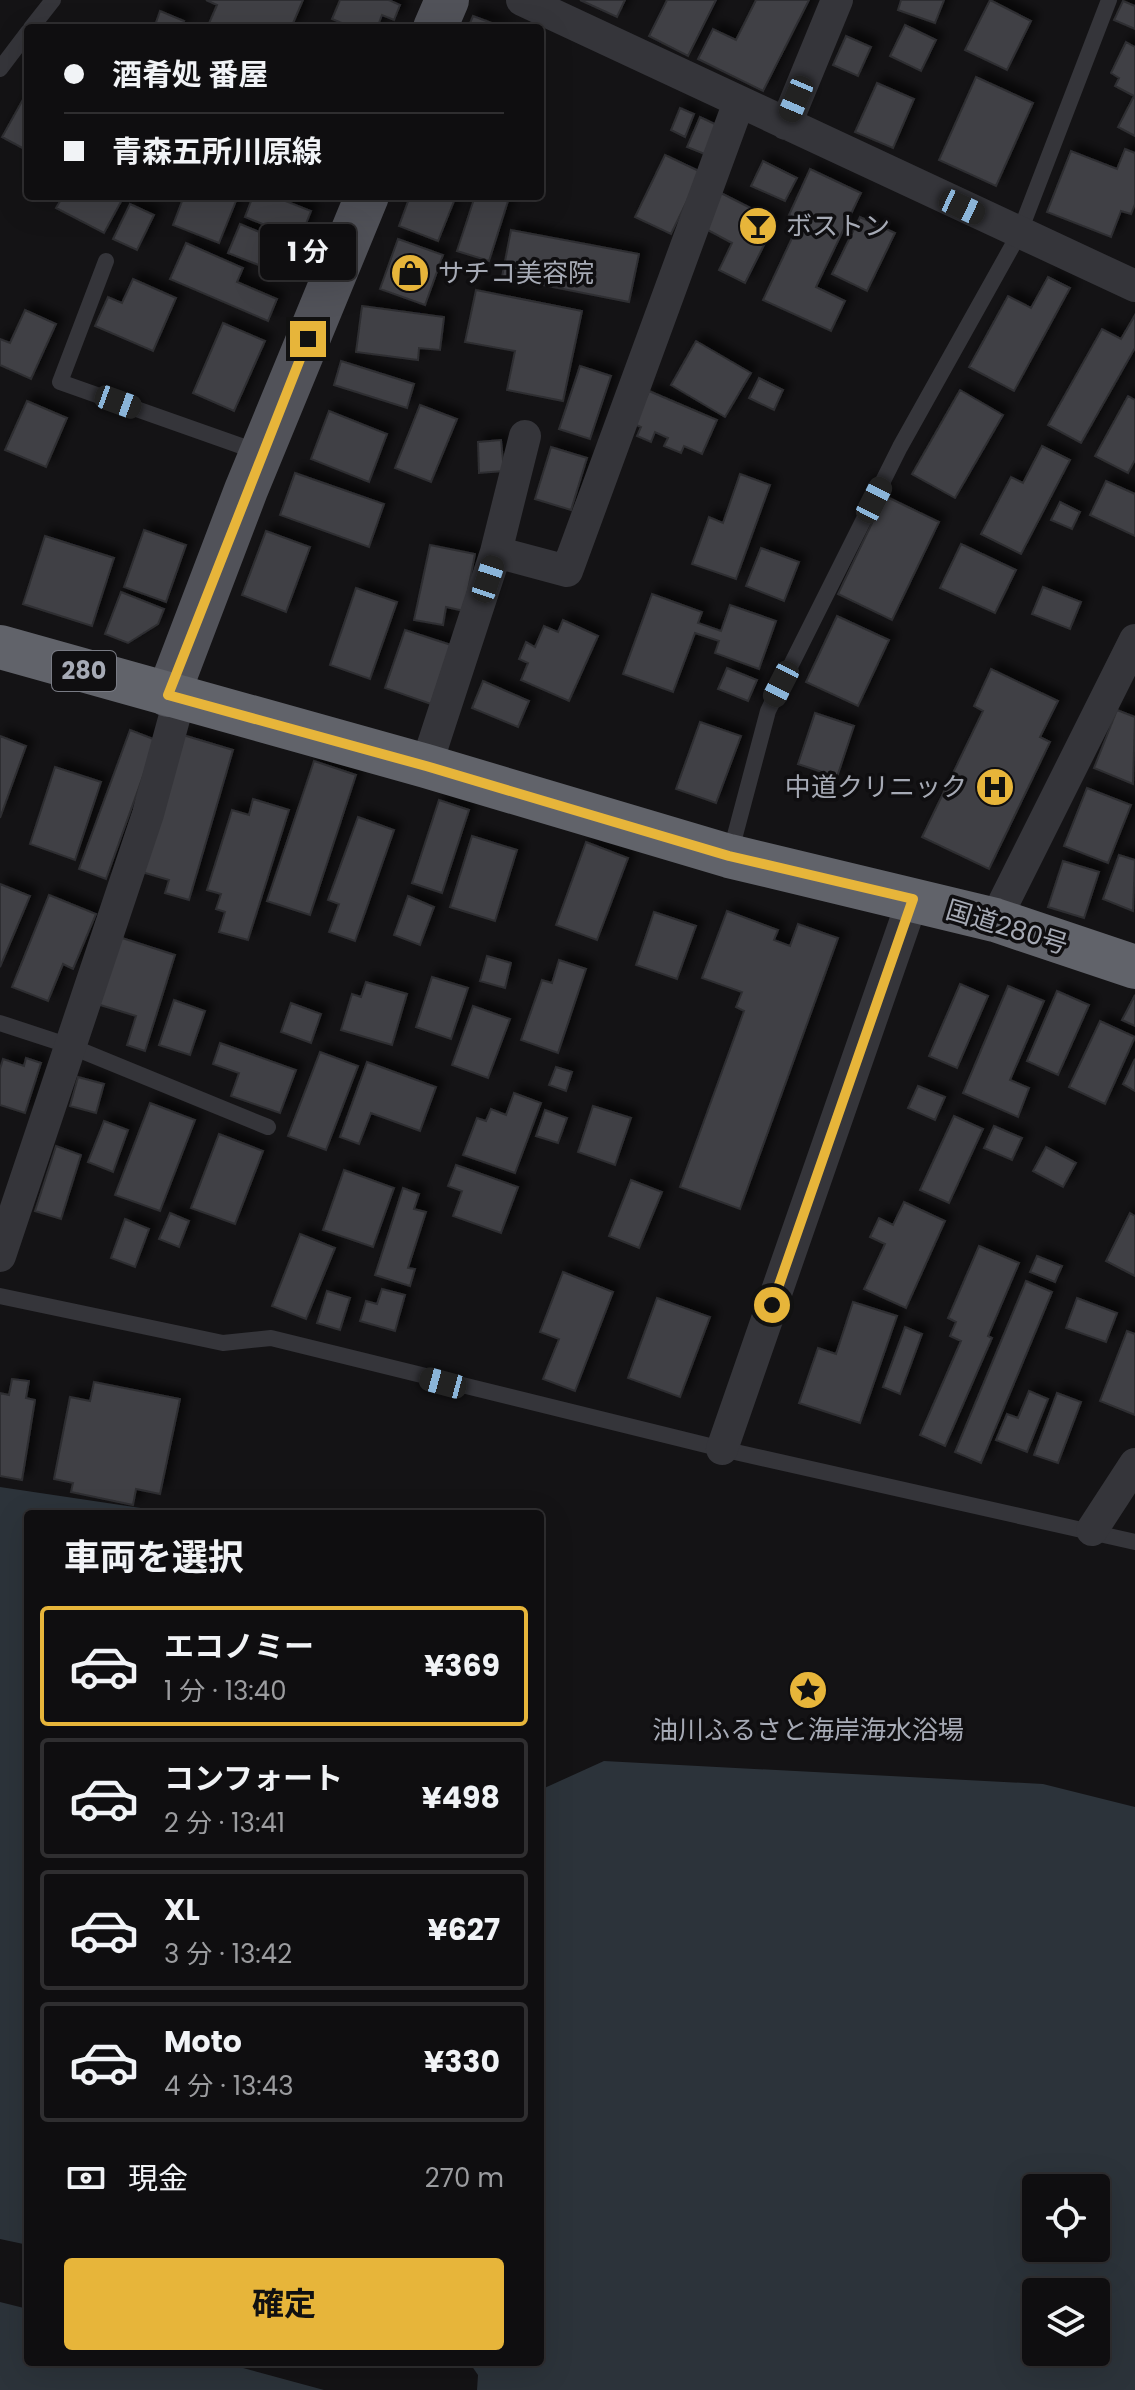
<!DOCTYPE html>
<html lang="ja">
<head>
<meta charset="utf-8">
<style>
	:root { --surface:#0f0e10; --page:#181719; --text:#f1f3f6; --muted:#9b9c9f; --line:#2f2e30; --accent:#e7b53a }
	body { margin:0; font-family:Poppins,"Noto Sans JP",sans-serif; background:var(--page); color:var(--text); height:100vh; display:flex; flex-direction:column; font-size:30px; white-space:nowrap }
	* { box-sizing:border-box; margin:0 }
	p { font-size:26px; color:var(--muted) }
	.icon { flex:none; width:44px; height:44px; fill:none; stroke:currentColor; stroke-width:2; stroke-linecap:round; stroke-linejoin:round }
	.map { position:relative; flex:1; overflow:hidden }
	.details { position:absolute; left:24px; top:1510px; width:520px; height:856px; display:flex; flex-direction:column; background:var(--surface); border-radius:8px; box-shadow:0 8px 32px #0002,0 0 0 2px var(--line) }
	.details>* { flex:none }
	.guide { position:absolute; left:24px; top:24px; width:520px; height:176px; border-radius:8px; box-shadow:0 8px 32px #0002,0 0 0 2px var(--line); display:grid; align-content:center; height:176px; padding:0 40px; background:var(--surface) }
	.buttons { position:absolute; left:1022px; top:2174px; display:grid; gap:16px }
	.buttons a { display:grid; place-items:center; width:88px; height:88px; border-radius:8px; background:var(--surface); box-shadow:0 8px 32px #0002,0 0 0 2px var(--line); font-size:40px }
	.end { position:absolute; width:36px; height:36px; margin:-18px; border:10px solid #e7b53a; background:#111; box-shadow:0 0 0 4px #111 }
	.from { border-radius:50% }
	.bubble { position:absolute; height:56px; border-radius:8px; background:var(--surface); box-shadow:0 8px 32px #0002,0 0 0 2px var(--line); font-size:26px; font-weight:700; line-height:56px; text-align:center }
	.car { position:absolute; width:24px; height:48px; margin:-24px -12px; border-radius:10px; box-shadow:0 0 6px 2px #0007; background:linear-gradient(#222 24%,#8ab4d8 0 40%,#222 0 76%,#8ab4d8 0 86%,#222 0) }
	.guide b { display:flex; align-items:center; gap:28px; height:76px; font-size:30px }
	.guide b+b { border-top:2px solid var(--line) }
	.guide i { width:20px; height:20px; background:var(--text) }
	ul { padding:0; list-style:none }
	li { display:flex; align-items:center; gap:24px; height:120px; margin:0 16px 12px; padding:0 24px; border:4px solid var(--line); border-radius:8px }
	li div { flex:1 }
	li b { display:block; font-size:30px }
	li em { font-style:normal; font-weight:700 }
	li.on { border-color:var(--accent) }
	li>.icon { width:72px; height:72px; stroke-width:1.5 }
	h2 { padding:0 40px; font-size:36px; line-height:96px }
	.pay { display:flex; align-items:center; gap:20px; height:88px; padding:0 40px; font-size:30px }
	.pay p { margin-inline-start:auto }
	.cta { display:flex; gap:16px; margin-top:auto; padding:16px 40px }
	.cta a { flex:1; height:92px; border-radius:8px; background:var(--accent); color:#111; font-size:32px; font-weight:700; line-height:92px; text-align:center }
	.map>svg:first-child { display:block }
	.water { fill:#2c333a; fill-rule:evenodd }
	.pier { fill:#141315 }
	.building { fill:#404045; stroke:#2e2e31; stroke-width:2; filter:url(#shadow) }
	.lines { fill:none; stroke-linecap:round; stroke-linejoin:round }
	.lane { stroke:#35353a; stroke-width:16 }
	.street { stroke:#35353a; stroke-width:32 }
	.primary { stroke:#515259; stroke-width:44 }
	.highway { stroke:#61636a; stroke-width:44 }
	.route { stroke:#e7b53a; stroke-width:10 }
	.labels { text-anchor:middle; stroke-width:7; stroke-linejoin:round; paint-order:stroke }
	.shield { fill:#0f0e10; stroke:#797b84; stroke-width:2 }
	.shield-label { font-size:24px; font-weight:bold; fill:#a6aab5 }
	.poi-label { font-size:26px; fill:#a6aab5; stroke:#0f0e10; text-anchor:start }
	.street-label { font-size:26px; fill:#a6aab5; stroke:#0f0e10 }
</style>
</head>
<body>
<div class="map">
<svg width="1135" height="2390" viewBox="0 0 1135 2390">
	<defs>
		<filter id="shadow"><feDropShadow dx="7" dy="-7" stdDeviation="4" flood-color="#0009"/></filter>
	</defs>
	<rect width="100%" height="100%" fill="#141315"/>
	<path class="water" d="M0,1487l181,27h-153v848h512v-572l64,-29 439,23 92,23v583h-1135zM1036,2188h60v60h-60zM1036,2292h60v60h-60z"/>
	<path class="pier" d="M0,2239l28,6v64l-28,-7z
		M221,2362h248l9,13 -1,15h-153z"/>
	<path class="building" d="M206,0h97l-12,28h-84l10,-23z
		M340,0h49l11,5 -6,15 -12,-5 -5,13h-23l-22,-9z
		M580,0h45l-8,17z
		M667,0h49l-28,56 -39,-20z
		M756,0h53l-46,91 -65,-32 15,-30 23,11z
		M901,0h43l-9,23 -37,-13z
		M990,0l41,21 -24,49 -42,-20z
		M1123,1l12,5v23l-21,-9z
		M160,11l24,10 -3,7h-27z
		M473,16l32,12h-37z
		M905,25l31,15 -15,31 -31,-15z
		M846,36l25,11 -13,29 -25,-11z
		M1126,42l9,5v89l-17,-9 16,-31 -19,-10 4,-8 -8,-5z
		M976,77l57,26 -37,83 -57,-26z
		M877,83l37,16 -21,49 -38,-16z
		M26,94l2,1v56l-26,-14z
		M680,108l14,6 -9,23 -14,-7z
		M700,117l19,9 -12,29 -20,-8z
		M1125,149l10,4v51l-4,10 -10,-3 -10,26 -64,-25 24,-61 46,18z
		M665,155l36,17 -30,62 -36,-17z
		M763,161l34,17 -12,23 -34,-15z
		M810,169l51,24 -45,94 29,14 -14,30 -68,-31 37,-79 -11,-6z
		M721,193l55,28 -31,62 -26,-13 13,-27 -28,-15z
		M63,196h61l-20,37 -48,-25z
		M184,196h54l-19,47 -46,-18z
		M253,196h20l38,15 -11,28 -55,-22z
		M410,196h46l-18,45 -39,-15z
		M475,196l33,5 -19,60 -32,-10z
		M130,204l24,11 -17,35 -24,-11z
		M860,217l35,16 -28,58 -35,-17z
		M240,224l51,21 -12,28 -51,-20z
		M511,230l128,24 -10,48 -127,-25z
		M398,239l45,16 -18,50 -45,-16z
		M186,243l57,25 -6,14 40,17 -9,22 -98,-42z
		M1048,277l22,11 -56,103 -45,-24 39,-71 23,12z
		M133,279l43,19 -23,53 -58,-25 13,-29 14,6z
		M476,290l106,21 -19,90 -56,-11 8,-39 -50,-9z
		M362,306l82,11 -4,33 -21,-2 -1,12 -62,-8z
		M25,310l31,14 -25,55 -31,-14v-26l10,4z
		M1135,315v33l-54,95 -33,-18 54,-96 19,10z
		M223,323l42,18 -31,70 -41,-18z
		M696,341l55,32 -26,44 -54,-32z
		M341,361l73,23 -7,24 -73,-23z
		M580,366l31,10 -21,63 -31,-10z
		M759,378l24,12 -9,20 -25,-12z
		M960,390l43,25 -48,83 -43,-24z
		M649,391l68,29 -15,34 -18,-8 -3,7 -17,-7 4,-8 -13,-6 -4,10 -14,-6 4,-9 -7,-3z
		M1128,396l7,4v60l-7,13 -33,-17z
		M27,401l40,17 -21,49 -41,-17z
		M420,405l37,14 -26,63 -36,-14z
		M329,411l58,23 -18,48 -58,-23z
		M501,440l3,31 -25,2 -1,-31z
		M1042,446l28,14 -49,94 -40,-20 30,-57 12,6z
		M551,447l36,11 -16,52 -36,-11z
		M295,473l89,31 -15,43 -89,-32z
		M740,474l30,11 -34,94 -44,-15 17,-47 14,6z
		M1106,481l29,13v42l-45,-21z
		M885,496l54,26 -47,98 -54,-26z
		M1060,502l20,10 -8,17 -21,-9z
		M144,530l42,15 -20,57 -42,-15z
		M266,531l44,16 -24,65 -44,-17z
		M45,536l69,22 -22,68 -69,-22z
		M961,544l55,26 -21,43 -55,-25z
		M430,545l45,9 -11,57 -18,-4 -3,18 -29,-5z
		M761,548l38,14 -15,39 -38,-15z
		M1043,587l38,15 -11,27 -38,-15z
		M356,588l41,14 -27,77 -40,-14z
		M121,592l43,17 -6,15 -30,19 -23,-9z
		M652,594l50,18 -4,11 23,8 9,-26 46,16 -17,48 -44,-16 4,-12 -24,-8 -22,59 -50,-18z
		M837,616l52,24 -31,66 -52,-24z
		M563,620l35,16 -29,65 -48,-21 7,-17 -9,-4 7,-17 9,5 9,-21 14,6z
		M405,630l46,15 -20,59 -46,-16z
		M727,668l30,12 -9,21 -30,-12z
		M991,669l67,32 -18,36 10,5 -61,127 -67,-32 61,-126 -9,-5z
		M483,681l46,20 -11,26 -46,-19z
		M1117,710l18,7 -2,67 -39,-16z
		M815,713l39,13 -17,51 -39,-13z
		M700,722l41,14 -25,67 -40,-14z
		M130,730l26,10 -50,139 -27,-10z
		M183,735l50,15 -44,150 -24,-7 4,-13 -27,-8z
		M0,736l26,10 -26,72z
		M314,761l42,14 -46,140 -43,-14z
		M55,767l46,15 -26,78 -45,-16z
		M1087,788l44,17 -23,58 -44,-17z
		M253,799l36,11 -41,130 -29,-8 6,-20 -9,-3 5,-15 -14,-4 25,-80 17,5z
		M439,800l30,10 -27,83 -30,-10z
		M358,817l36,13 -39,111 -26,-9 10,-28 -11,-4z
		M472,836l45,14 -22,71 -45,-14z
		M586,842l42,16 -31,82 -41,-15z
		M1119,855l16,5 -2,51 -30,-12z
		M1063,861l36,11 -15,46 -36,-11z
		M0,884l30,12 -30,71z
		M49,895l47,19 -23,55 -10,-5 -15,37 -36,-14z
		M408,896l26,11 -14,38 -26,-10z
		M727,911l51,19 -4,10 16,6 8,-22 40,14 -98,271 -60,-22 64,-176 -8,-4 6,-15 -40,-14z
		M654,912l42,14 -19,53 -41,-14z
		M119,937l56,18 -30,96 -18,-6 9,-29 -39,-12z
		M487,956l24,7 -6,25 -25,-7z
		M559,960l27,9 -28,84 -37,-13 21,-60 10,3z
		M432,977l36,11 -17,51 -35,-12z
		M366,982l41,12 -15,51 -51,-15 11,-36 9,3z
		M960,984l28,12 -31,72 -28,-12z
		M1008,986l36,15 -34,79 19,8 -11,29 -55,-24z
		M1057,991l32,14 -31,70 -31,-14z
		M1135,995v31l-13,-6z
		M174,1000l31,11 -15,44 -31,-10z
		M291,1003l30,11 -10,29 -30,-11z
		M473,1006l37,13 -22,59 -36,-13z
		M1100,1021l35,16 -30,67 -36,-17z
		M220,1043l76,27 -16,43 -49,-17 8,-23 -26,-9z
		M320,1052l38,14 -32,84 -38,-14z
		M26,1058l15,5 -16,50 -25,-8v-36l3,-10 21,7z
		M1135,1059v32l-12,-7z
		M367,1062l69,25 -16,44 -49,-18 -12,31 -19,-7z
		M556,1067l16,5 -6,19 -17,-6z
		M78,1077l26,7 -8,29 -26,-7z
		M918,1086l27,11 -10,23 -27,-12z
		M514,1093l27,10 -26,70 -52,-18 14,-37 9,3 5,-12 15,6z
		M150,1103l45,17 -35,91 -45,-16z
		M593,1106l38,12 -16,47 -37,-13z
		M545,1110l22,8 -9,25 -22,-7z
		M954,1116l29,13 -34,74 -29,-13z
		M104,1121l24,9 -15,42 -25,-10z
		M994,1126l28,12 -10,22 -28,-12z
		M219,1134l44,17 -28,73 -44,-16z
		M56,1146l25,9 -20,64 -26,-8z
		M1046,1147l30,16 -13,24 -30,-16z
		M456,1165l62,22 -17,46 -48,-17 9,-25 -14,-5z
		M344,1170l50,18 -21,59 -50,-17z
		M631,1180l31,12 -23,56 -30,-12z
		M403,1188l16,6 -5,15 12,3 -18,56 7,1 -5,17 -35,-11z
		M904,1202l41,19 -39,87 -42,-19 21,-45 -15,-7 9,-19 14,7z
		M170,1213l19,8 -10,26 -20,-8z
		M1130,1213l5,3v60l-29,-15z
		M125,1219l24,10 -14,38 -24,-9z
		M300,1234l35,14 -29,71 -34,-13z
		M979,1246l40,17 -31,73 4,2 -47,108 -25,-11 41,-94 -11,-5 6,-14 -8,-4z
		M1037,1256l25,10 -7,16 -25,-10z
		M563,1272l50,20 -38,99 -32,-12 16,-40 -19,-7z
		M1026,1281l26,11 -71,171 -26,-11z
		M382,1289l23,6 -10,36 -35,-10 6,-20 11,3z
		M327,1291l23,7 -10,32 -23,-7z
		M657,1298l53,19 -30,80 -52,-19z
		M1077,1298l40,15 -11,29 -40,-14z
		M853,1302l44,14 -37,107 -61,-20 19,-55 18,6z
		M905,1327l17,7 -22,60 -17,-7z
		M1127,1331l8,3v81l-35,-14z
		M12,1379l17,2 -3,17 9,2 -13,80 -22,-4v-83l9,2z
		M94,1382l86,17 -20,95 -24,-5 -3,16 -62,-13 2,-9 -19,-4 16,-82 20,4z
		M1029,1391l19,8 -21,53 -31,-12 11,-26 11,4z
		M1057,1393l24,9 -23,61 -24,-8z"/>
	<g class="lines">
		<path class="lane" d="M31,28l22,-28
			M0,69l28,-37
			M106,261l-46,121 198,70
			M730,854l38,-143 132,-264 119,-213 90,-234
			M0,1023l70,23 198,81
			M0,1296l223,47 48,-5 451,111 413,93"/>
		<path class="street" d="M522,0l613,286
			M786,124l51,-124
			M496,552l71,19 172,-469
			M426,766l70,-214 29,-116
			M995,920l140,-280
			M0,1256l148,-442 32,-117
			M722,1449l191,-550
			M1092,1530l43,-66"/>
		<path class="primary" d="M435,28l12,-28
			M168,695l78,-205 121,-294"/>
		<path class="highway" d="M0,647l426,119 303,90 266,64 140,47"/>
	</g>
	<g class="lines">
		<path class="route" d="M308,339l-140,356 258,71 303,90 184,43 -141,406"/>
	</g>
	<defs>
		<symbol id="bar-disc" viewBox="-11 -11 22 22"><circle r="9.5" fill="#e7b53a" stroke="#0f0e10"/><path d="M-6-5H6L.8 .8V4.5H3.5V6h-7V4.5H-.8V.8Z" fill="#111"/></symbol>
		<symbol id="shop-disc" viewBox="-11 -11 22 22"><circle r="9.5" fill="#e7b53a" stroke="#0f0e10"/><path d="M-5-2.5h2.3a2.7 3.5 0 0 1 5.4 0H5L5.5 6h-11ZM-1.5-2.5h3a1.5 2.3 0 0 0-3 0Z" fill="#111"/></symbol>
		<symbol id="hospital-disc" viewBox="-11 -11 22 22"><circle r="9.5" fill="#e7b53a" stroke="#0f0e10"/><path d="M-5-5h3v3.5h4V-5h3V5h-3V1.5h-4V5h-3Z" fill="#111"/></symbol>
		<symbol id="sight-disc" viewBox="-11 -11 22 22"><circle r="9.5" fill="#e7b53a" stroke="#0f0e10"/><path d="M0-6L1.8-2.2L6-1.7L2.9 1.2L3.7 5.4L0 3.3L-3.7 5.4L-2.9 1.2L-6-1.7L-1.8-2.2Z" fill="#111"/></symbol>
	</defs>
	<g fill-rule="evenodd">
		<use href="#bar-disc" x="736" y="204" width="44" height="44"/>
		<use href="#shop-disc" x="388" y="251" width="44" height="44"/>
		<use href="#hospital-disc" x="973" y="765" width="44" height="44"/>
		<use href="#sight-disc" x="786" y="1668" width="44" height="44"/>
	</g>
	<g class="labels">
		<rect class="shield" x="52" y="651" width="64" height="40" rx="6"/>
		<g class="shield-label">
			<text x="84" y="679">280</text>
		</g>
		<g class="poi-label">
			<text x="786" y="235">ボストン</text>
			<text x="438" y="282">サチコ美容院</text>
			<text x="967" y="796" text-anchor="end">中道クリニック</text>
			<text x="808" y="1739" text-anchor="middle">油川ふるさと海岸海水浴場</text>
		</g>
		<g class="street-label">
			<text transform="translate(1007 927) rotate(17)" y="9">国道280号</text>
		</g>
	</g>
</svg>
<div class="buttons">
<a><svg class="icon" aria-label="locate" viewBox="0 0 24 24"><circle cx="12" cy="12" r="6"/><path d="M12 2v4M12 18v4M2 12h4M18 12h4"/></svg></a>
<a><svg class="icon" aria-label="layers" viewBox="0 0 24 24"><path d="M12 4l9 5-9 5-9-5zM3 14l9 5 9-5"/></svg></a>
</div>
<i class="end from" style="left:772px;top:1305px"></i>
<i class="end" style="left:308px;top:339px"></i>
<div class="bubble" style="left:260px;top:224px;width:96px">1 分</div>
<i class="car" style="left:796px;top:99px;rotate:203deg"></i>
<i class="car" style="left:962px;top:207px;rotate:115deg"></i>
<i class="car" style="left:118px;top:402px;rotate:110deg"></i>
<i class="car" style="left:874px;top:500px;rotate:27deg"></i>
<i class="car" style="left:488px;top:579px;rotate:18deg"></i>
<i class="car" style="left:781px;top:684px;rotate:207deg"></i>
<i class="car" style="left:443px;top:1383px;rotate:285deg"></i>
<div class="guide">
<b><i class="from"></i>酒肴処 番屋</b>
<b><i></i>青森五所川原線</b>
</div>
<section class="details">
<h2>車両を選択</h2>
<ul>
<li class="on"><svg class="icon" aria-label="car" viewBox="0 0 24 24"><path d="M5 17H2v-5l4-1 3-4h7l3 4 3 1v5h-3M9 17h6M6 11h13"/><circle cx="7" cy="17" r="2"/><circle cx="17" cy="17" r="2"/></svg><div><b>エコノミー</b><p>1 分 · 13:40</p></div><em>¥369</em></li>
<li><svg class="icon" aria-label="car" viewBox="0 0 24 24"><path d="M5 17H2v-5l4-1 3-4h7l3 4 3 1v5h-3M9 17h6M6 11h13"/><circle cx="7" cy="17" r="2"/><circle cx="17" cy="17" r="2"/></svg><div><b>コンフォート</b><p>2 分 · 13:41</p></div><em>¥498</em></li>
<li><svg class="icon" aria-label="car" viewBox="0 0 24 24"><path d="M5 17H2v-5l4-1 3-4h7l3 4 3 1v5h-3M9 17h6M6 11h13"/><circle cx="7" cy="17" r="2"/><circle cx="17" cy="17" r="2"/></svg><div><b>XL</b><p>3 分 · 13:42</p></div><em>¥627</em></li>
<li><svg class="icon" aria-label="car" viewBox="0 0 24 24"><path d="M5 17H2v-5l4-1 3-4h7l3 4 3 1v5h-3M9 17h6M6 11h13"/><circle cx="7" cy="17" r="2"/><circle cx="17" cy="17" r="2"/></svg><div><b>Moto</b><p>4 分 · 13:43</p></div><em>¥330</em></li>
</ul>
<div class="pay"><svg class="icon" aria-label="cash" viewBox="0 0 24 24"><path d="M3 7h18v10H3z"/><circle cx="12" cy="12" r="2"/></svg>現金<p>270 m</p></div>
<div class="cta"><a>確定</a></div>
</section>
</div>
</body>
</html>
